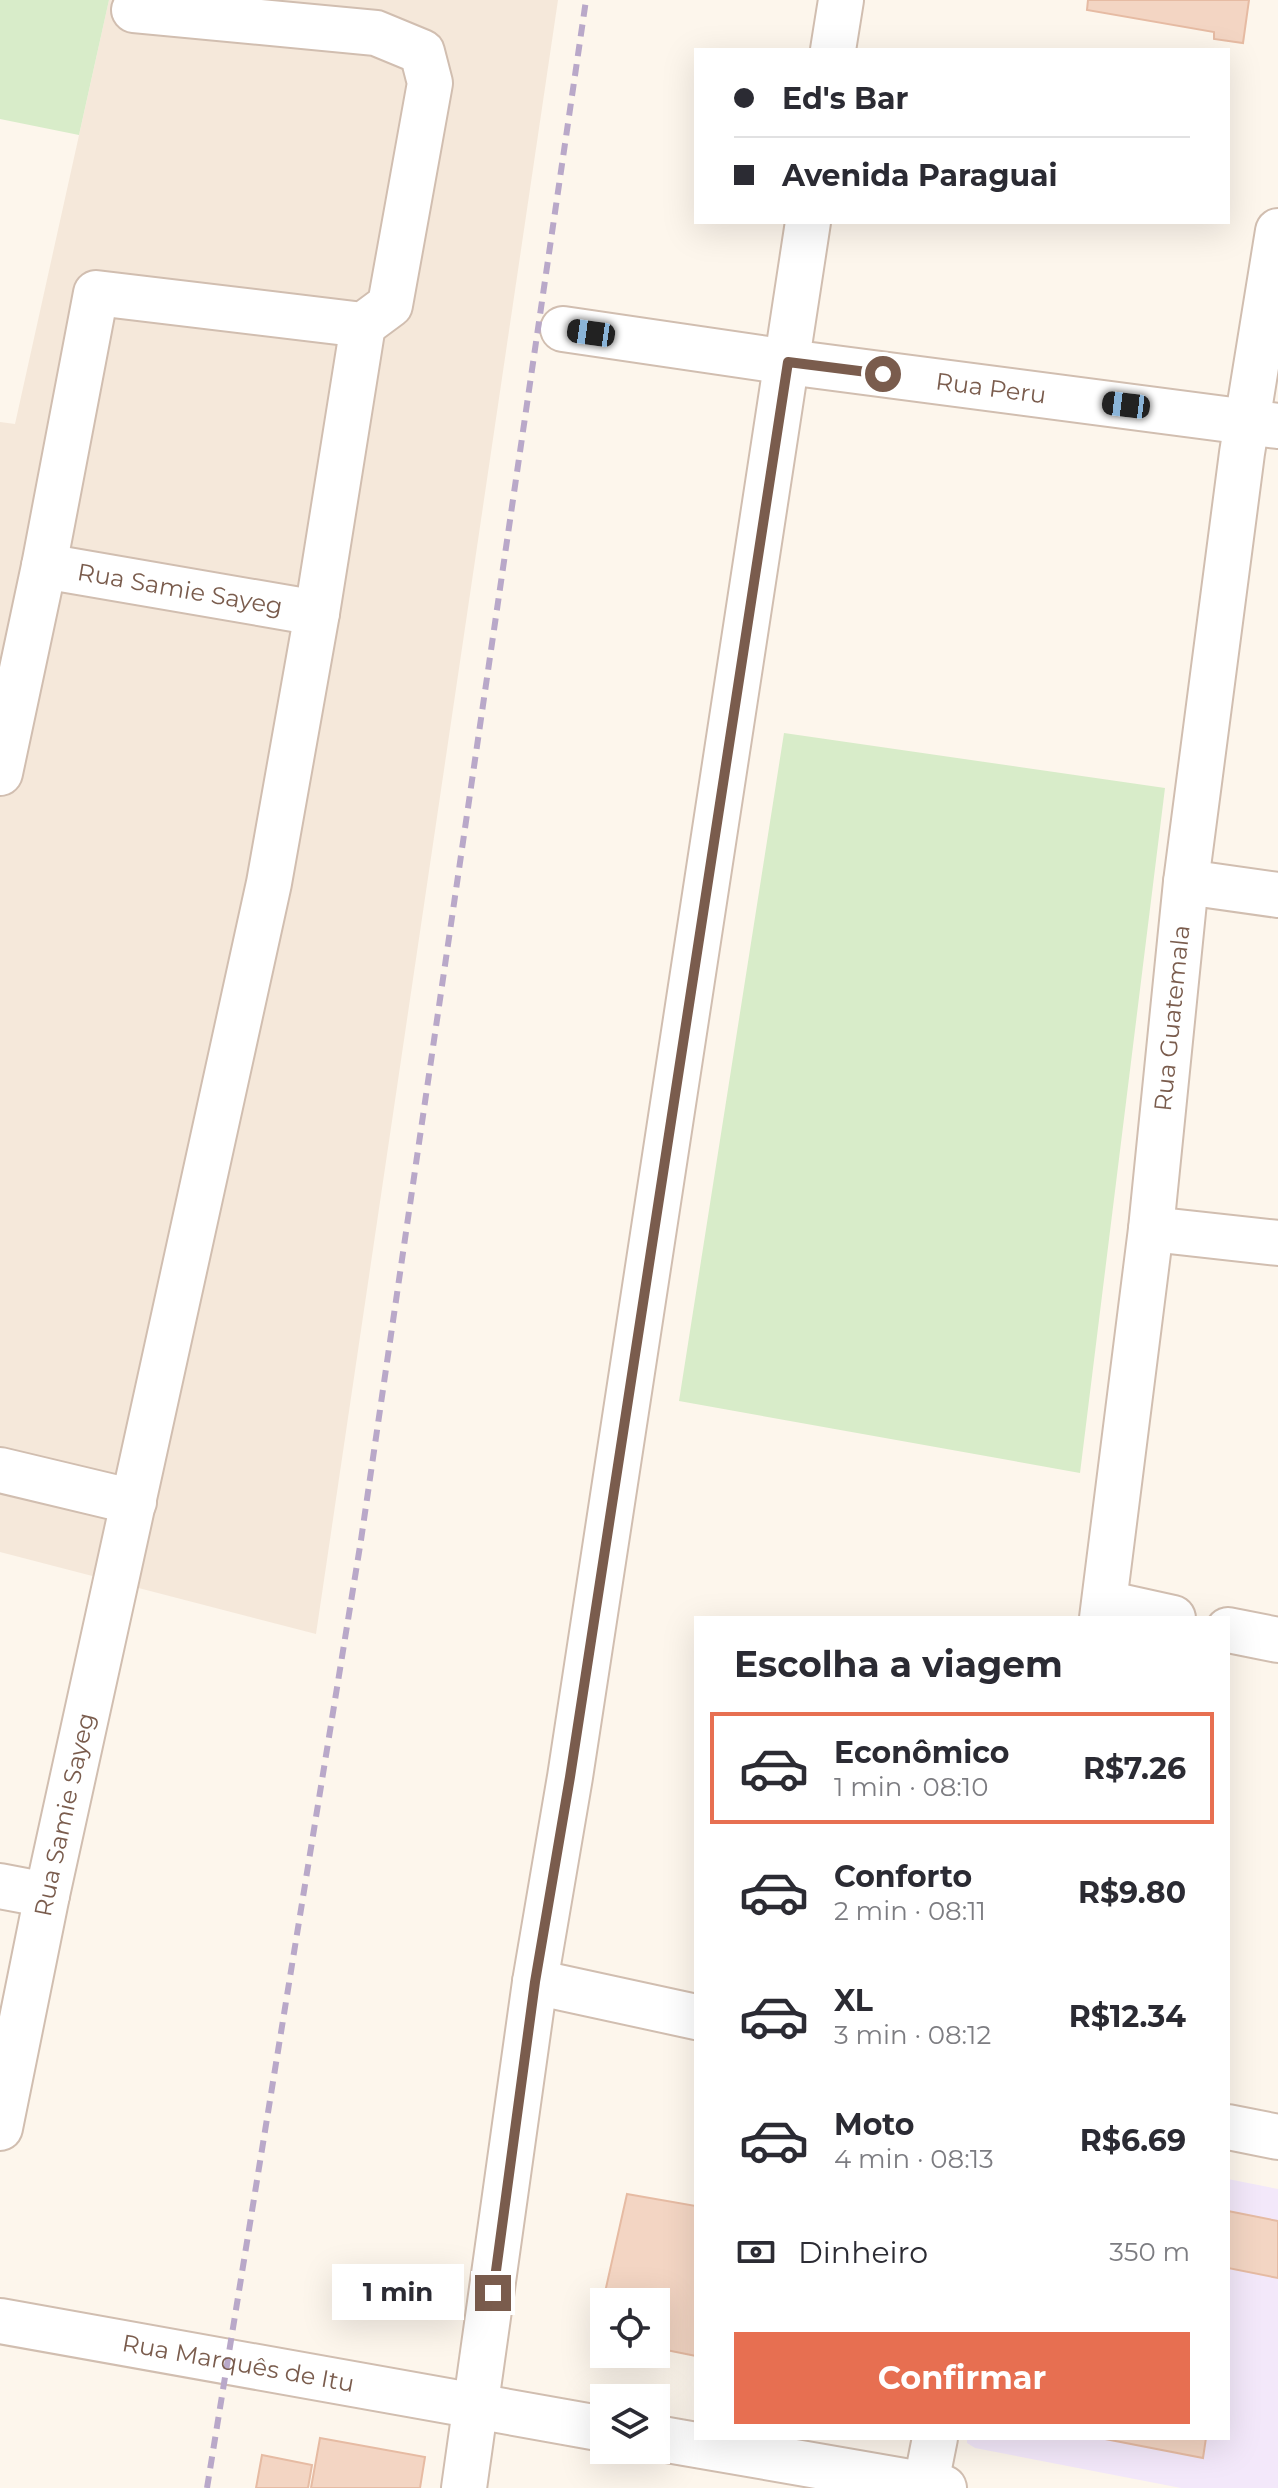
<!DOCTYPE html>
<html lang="pt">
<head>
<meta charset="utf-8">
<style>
	:root { --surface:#fff; --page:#f7f7f7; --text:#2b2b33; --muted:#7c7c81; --line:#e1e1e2; --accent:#e76f51 }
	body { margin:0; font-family:Montserrat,sans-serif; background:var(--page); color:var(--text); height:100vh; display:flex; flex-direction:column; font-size:30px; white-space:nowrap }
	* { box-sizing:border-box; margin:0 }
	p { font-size:26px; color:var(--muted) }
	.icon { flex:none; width:44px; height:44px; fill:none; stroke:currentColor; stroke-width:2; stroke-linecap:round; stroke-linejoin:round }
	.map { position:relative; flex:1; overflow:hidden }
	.drawer { position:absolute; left:694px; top:1616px; width:536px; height:824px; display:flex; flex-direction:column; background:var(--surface); border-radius:0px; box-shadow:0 8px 32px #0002 }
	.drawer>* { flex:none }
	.hud { position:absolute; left:694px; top:48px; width:536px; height:176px; border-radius:0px; box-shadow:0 8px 32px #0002; display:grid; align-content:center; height:176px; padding:0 40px; background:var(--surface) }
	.buttons { position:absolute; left:590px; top:2288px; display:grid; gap:16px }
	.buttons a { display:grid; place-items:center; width:80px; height:80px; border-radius:0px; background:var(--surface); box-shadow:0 8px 32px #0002; font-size:40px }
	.end { position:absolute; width:36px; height:36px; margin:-18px; border:10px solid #7a5c4d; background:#fff; box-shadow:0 0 0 4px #fff }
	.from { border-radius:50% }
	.bubble { position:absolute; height:56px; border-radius:0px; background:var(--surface); box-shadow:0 8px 32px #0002; font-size:26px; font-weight:700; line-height:56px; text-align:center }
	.car { position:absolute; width:24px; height:48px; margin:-24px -12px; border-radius:10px; box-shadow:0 0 6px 2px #0007; background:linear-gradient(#222 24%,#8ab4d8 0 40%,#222 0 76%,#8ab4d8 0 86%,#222 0) }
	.hud b { display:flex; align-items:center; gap:28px; height:76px; font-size:30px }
	.hud b+b { border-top:2px solid var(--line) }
	.hud i { width:20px; height:20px; background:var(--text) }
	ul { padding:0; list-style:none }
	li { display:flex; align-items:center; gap:24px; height:112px; margin:0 16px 12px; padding:0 24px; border:4px solid transparent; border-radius:0px }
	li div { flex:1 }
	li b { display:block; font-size:30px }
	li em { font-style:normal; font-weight:700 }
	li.on { border-color:var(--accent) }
	li>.icon { width:72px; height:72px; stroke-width:1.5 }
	h2 { padding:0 40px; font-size:36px; line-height:96px }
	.pay { display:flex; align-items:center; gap:20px; height:88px; padding:0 40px; font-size:30px }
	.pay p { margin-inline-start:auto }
	.cta { display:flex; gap:16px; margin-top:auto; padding:16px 40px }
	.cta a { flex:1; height:92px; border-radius:0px; background:var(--accent); color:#fff; font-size:32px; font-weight:700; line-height:92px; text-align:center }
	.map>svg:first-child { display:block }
	.residential { fill:#f5e8da }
	.education { fill:#f3e8fa }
	.green { fill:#d8ecc9 }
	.building { fill:#f3d5c3; stroke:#e6bba3; stroke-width:2 }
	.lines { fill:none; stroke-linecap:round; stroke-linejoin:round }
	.minor-casing { stroke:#d1beb0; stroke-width:48 }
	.minor { stroke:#fff; stroke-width:44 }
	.rail { stroke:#b9a8c9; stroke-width:6; stroke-dasharray:12 8; stroke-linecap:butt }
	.route { stroke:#7a5c4d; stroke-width:10 }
	.labels { text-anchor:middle; stroke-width:7; stroke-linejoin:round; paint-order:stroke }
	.street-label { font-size:24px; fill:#7a5c4d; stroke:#fffaf3 }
</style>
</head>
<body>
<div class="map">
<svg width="1278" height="2488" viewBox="0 0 1278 2488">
	<rect width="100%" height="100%" fill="#fdf6ec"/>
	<path class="residential" d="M109,0h449l-242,1634 -316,-82v-1130l15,2z"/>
	<path class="education" d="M1228,2179l50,10v299h-97l-206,-40 -8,-5v-5h261z"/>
	<path class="green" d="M0,0h109l-30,135 -79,-16z
		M784,733l381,55 -85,685 -401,-72z"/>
	<path class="building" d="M1088,0h161l-6,43 -29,-4v-7l-127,-22z
		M627,2194l69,12v150l-40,-8v-46h-52v37l-9,-2z
		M1228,2211l50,10v57l-50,-10z
		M320,2438l105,19 -5,31h-109z
		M1100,2438h106l-3,20z
		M262,2455l50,10 -4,23h-52z"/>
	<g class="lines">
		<defs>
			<g id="minor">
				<path d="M833,50l8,-50"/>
				<path id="s1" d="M563,329l225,33 490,64"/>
				<path id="s2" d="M44,566l273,47"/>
				<path d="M0,773l44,-207 52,-273 267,32 27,-20 40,-222 -8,-31 -46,-19 -242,-23"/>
				<path d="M1186,882l92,13"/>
				<path d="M1151,1229l127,14"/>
				<path d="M0,1470l134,32"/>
				<path d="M1105,1603l68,15"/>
				<path id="s3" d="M1102,1618l49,-389 35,-347 56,-429 36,-222"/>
				<path d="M1228,1630l50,10"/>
				<path d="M0,1886l47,9"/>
				<path d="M535,1982l161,35"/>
				<path d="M1228,2127l50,10"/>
				<path id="s4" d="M0,2128l47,-233 222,-1012 48,-270 46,-288"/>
				<path id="s5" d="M0,2321l604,108"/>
				<path d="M656,2438l288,50"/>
				<path d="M464,2488l71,-506 35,-205 238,-1555"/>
				<path d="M925,2488l10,-50"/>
			</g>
		</defs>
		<use href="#minor" class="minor-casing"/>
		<use href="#minor" class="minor"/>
		<path class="rail" d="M207,2488l154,-948 225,-1540"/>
	</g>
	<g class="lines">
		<path class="route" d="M493,2293l42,-311 35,-205 218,-1415 95,12"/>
	</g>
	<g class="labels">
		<g class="street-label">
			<text dy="8" stroke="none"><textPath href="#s1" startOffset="432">Rua Peru</textPath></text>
			<text dy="8" stroke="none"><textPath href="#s2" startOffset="138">Rua Samie Sayeg</textPath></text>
			<text dy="8" stroke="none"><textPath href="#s3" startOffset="604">Rua Guatemala</textPath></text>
			<text dy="8" stroke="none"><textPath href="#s4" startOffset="320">Rua Samie Sayeg</textPath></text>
			<text dy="8" stroke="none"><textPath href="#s5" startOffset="242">Rua Marquês de Itu</textPath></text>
		</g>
	</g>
</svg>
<div class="buttons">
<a><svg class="icon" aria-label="locate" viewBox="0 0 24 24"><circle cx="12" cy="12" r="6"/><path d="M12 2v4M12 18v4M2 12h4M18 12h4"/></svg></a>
<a><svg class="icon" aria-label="layers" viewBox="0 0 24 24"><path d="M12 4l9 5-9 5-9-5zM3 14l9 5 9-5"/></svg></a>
</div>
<i class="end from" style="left:883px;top:374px"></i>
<i class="end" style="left:493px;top:2293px"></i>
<div class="bubble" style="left:332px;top:2264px;width:132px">1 min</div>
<i class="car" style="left:591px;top:333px;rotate:278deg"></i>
<i class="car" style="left:1126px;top:405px;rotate:277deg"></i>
<div class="hud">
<b><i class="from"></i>Ed's Bar</b>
<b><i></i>Avenida Paraguai</b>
</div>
<section class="drawer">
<h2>Escolha a viagem</h2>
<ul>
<li class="on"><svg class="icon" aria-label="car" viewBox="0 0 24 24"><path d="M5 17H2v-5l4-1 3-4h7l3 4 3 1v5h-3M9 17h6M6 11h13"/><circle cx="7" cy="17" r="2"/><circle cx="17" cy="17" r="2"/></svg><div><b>Econômico</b><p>1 min · 08:10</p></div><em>R$7.26</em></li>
<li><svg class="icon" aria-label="car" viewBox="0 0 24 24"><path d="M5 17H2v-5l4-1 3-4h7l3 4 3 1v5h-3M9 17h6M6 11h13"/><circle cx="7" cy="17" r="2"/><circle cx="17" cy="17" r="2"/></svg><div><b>Conforto</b><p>2 min · 08:11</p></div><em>R$9.80</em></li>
<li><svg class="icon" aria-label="car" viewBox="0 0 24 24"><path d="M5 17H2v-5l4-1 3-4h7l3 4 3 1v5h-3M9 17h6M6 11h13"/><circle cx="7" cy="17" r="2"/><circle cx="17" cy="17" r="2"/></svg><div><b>XL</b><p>3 min · 08:12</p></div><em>R$12.34</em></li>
<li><svg class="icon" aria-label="car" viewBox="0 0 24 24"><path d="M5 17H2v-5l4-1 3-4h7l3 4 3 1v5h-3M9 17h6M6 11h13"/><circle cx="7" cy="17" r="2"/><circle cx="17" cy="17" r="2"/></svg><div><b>Moto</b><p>4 min · 08:13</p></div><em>R$6.69</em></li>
</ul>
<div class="pay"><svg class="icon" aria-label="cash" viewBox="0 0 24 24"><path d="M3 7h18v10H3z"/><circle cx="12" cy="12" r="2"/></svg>Dinheiro<p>350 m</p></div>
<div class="cta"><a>Confirmar</a></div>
</section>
</div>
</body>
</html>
